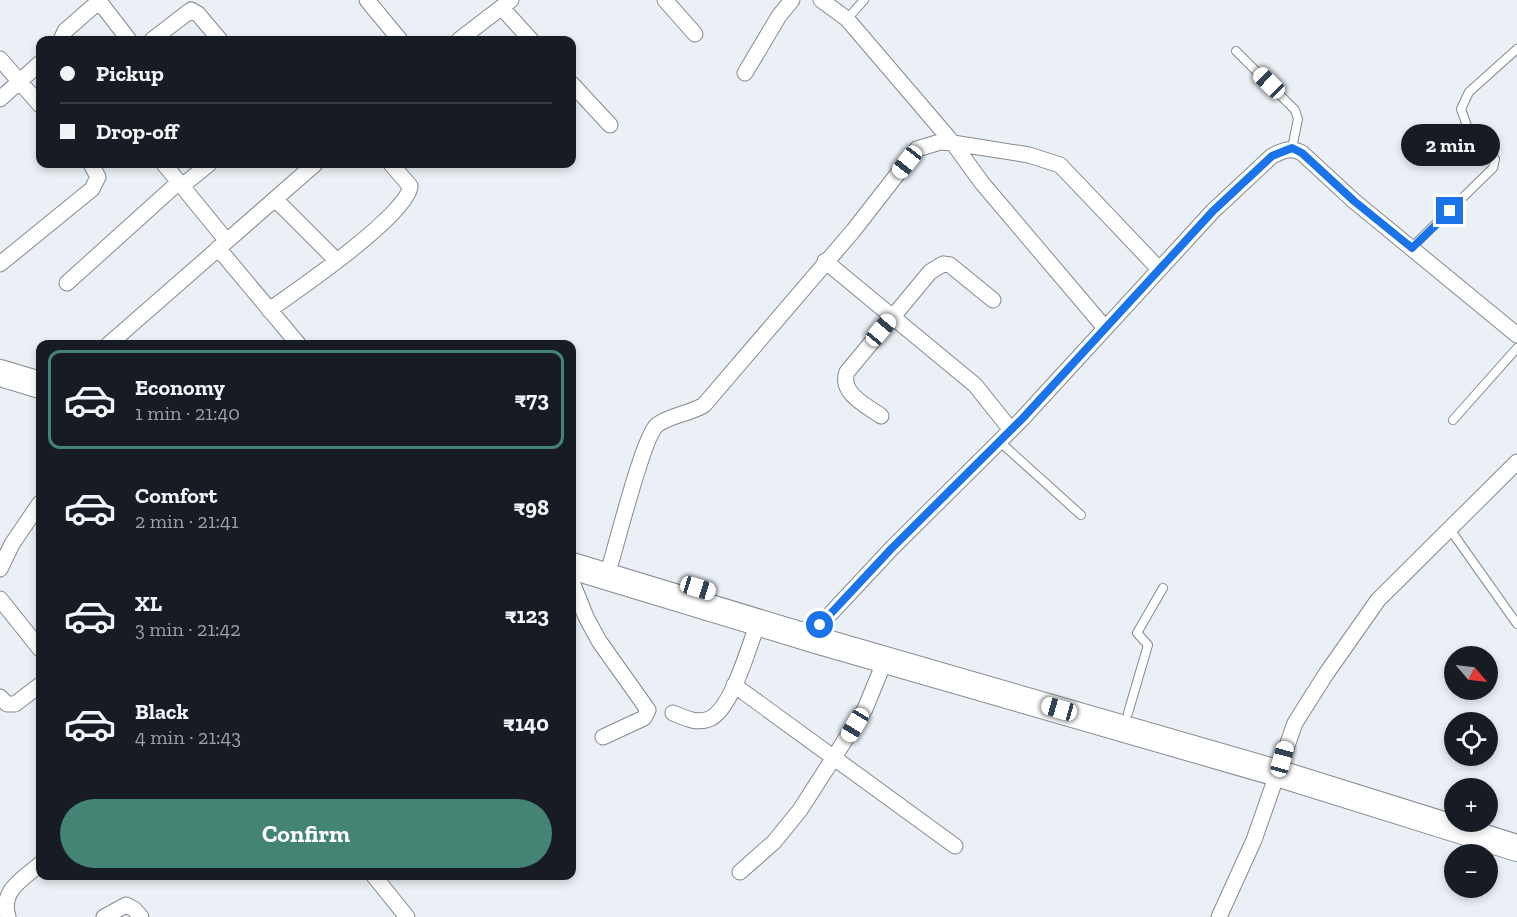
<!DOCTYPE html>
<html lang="en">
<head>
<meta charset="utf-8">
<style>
	:root { --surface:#171b24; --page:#242831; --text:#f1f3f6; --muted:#9ea1a6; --line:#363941; --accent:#438475 }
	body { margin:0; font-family:"Zilla Slab",serif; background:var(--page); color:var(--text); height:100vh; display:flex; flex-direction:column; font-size:22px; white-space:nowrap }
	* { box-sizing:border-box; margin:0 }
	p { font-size:20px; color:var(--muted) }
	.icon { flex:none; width:33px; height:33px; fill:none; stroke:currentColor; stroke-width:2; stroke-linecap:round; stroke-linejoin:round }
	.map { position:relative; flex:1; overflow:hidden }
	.panel { position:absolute; left:36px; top:340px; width:540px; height:540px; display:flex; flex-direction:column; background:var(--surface); border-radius:12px; box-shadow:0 3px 9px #0003 }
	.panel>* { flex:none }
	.guide { position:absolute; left:36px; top:36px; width:540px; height:132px; border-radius:12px; box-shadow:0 3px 9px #0003; display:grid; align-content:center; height:132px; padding:0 24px; background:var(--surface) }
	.needle { width:39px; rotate:118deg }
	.buttons { position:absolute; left:1444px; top:646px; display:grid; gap:12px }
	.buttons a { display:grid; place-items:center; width:54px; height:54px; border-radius:50%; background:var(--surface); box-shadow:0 3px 9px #0003; font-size:30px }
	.end { position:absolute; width:27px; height:27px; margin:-14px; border:8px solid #1a73e8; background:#fff; box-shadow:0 0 0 3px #fff }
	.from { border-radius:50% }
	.bubble { position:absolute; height:42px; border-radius:21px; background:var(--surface); box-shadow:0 3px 9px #0003; font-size:20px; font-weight:700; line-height:42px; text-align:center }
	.car { position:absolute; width:18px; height:36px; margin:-18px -9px; border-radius:8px; box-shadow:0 0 4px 2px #0007; background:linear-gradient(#fff 24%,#345 0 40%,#fff 0 76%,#345 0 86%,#fff 0) }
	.guide b { display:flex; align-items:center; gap:21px; height:57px; font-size:22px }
	.guide b+b { border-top:2px solid var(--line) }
	.guide i { width:15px; height:15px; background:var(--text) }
	ul { padding:10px 0 0; list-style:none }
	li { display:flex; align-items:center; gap:18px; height:99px; margin:0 12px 9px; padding:0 12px; border:3px solid transparent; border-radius:12px }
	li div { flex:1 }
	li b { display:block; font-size:22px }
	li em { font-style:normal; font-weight:700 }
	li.current { border-color:var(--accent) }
	li>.icon { width:54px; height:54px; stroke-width:1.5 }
	.button { display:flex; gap:12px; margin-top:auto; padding:12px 24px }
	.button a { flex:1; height:69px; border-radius:36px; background:var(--accent); color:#fff; font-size:24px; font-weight:700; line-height:69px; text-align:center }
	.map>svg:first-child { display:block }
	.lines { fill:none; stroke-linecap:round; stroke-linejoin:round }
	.service-casing { stroke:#858a8f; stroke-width:10 }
	.minor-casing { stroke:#858a8f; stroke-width:17 }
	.trunk-casing { stroke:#858a8f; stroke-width:28 }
	.service { stroke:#fff; stroke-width:8 }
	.minor { stroke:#fff; stroke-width:15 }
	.trunk { stroke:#fff; stroke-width:26 }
	.route { stroke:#1a73e8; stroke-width:8 }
</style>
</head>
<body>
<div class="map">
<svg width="1517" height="917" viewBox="0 0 1517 917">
	<rect width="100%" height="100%" fill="#eaf0f5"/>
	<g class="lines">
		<defs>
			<path id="service" d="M847,19l17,-19
				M1236,51l59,59 3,9 -6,29
				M1411,248l82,-80 2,-9 -28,-33 -6,-17 8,-17 48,-43
				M1453,420l64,-72
				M1000,442l81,73
				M1449,528l68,96
				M1128,713l20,-68 -11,-12 26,-45"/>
			<path id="minor" d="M367,0l33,40
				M665,0l30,34
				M821,0l26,19 106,124 29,40 123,145
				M502,8l29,32
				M61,40l4,-9 32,-28 5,2 27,35
				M152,40l39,-30 7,4 22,26
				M459,40l52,-40
				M0,59l40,46
				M745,73l34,-57 13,-16
				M572,84l38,41
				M0,99l40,-36
				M164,164l62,76
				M182,186l27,-22
				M275,199l62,62
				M218,248l81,97
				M825,261l150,124 36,45
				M0,264l92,-75 6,-12 -7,-13
				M67,283l112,-101
				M269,310c26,-18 141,-97 141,-124l-19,-22
				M108,345l207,-181
				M881,416c-14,-10 -42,-23 -34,-44l83,-100 13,-8 7,1 43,35
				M611,562c7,-23 33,-127 46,-137 12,-10 33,-11 47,-20l149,-174 64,-82 23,-7 13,1 76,12 31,10 99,104
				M0,569l12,-25 28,-41
				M572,582l14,35 13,24 49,69 -4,8 -41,19
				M0,599l40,50
				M820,625l72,-77 130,-129 191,-208 59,-55c12,-6 18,-9 30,-3l52,48 163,134
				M734,685l221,161
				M0,697l7,7h8l25,-19
				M673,713c12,5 24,11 36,6 23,-9 40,-74 49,-96
				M740,872l34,-30 26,-32 65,-101 20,-49
				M374,876l33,41
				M8,917c-8,-27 14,-37 32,-53
				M104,917l22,-12 8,4 7,8
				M1219,917l35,-77 41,-117 31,-49 52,-74 139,-138"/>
			<path id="trunk" d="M0,373l40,12
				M572,566l244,74 461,133 240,75"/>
		</defs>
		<use href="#service" class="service-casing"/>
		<use href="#minor" class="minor-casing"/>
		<use href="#trunk" class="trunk-casing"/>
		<use href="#service" class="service"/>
		<use href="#minor" class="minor"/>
		<use href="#trunk" class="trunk"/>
	</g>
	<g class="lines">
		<path class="route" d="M820,625l72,-77 130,-129 191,-208 59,-55 20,-8 10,5 52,48 58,47 38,-37"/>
	</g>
</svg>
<div class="buttons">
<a><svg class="needle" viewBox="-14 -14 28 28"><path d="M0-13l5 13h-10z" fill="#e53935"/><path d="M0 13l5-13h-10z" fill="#9ea1a6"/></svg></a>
<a><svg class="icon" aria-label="locate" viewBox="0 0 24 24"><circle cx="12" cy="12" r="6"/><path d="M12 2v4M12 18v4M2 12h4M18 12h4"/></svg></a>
<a>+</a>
<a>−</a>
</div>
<i class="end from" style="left:820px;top:625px"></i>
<i class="end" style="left:1450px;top:211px"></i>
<div class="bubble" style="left:1401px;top:124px;width:99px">2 min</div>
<i class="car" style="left:1269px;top:83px;rotate:314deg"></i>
<i class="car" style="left:907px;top:162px;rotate:218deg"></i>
<i class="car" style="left:881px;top:330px;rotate:40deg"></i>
<i class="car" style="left:698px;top:588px;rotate:107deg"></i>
<i class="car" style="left:1059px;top:709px;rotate:286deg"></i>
<i class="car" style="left:855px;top:725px;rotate:211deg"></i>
<i class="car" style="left:1282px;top:759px;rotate:15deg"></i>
<div class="guide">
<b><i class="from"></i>Pickup</b>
<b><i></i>Drop-off</b>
</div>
<section class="panel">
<ul>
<li class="current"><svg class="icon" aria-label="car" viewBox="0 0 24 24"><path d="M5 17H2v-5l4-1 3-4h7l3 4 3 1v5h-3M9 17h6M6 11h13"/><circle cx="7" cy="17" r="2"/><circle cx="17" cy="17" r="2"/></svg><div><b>Economy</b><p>1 min · 21:40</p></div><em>₹73</em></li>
<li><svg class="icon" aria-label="car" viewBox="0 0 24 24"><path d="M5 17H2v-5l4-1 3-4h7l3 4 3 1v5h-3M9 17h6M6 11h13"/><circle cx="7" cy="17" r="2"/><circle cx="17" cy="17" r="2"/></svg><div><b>Comfort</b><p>2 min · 21:41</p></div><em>₹98</em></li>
<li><svg class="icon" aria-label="car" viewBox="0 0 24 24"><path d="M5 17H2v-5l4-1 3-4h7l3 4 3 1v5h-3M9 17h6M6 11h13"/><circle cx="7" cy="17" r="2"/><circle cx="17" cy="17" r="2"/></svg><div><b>XL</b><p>3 min · 21:42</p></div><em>₹123</em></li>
<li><svg class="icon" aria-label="car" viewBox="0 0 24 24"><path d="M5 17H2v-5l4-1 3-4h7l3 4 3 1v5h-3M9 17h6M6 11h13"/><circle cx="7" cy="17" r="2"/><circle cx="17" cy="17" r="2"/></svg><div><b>Black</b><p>4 min · 21:43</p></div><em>₹140</em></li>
</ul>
<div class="button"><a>Confirm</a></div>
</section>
</div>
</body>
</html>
